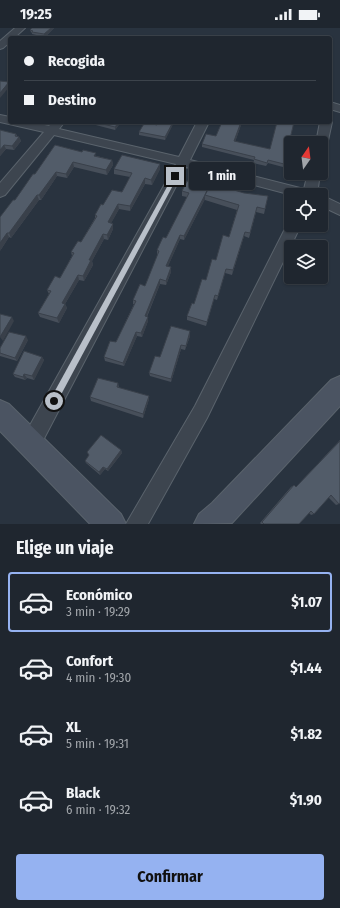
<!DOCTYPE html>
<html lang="es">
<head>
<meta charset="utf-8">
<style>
	:root { --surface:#1f262f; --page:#272e37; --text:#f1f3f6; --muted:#a1a5aa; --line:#3c434b; --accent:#95b2f1 }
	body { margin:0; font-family:"Fira Sans Condensed",sans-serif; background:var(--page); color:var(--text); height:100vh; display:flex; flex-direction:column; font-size:15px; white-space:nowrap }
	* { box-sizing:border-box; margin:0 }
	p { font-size:13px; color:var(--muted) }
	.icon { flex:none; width:22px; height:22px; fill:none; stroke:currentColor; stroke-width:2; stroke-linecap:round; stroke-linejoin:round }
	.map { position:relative; height:496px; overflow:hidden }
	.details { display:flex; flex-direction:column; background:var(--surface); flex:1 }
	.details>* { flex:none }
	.top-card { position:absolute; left:8px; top:8px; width:324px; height:88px; border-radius:4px; box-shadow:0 1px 3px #0004,0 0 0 1px var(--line); display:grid; align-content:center; height:88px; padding:0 16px; background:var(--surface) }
	.needle { width:26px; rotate:14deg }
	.buttons { position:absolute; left:284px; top:108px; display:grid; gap:8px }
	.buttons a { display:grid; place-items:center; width:44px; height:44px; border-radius:4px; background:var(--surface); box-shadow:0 1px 3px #0004,0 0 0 1px var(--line); font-size:20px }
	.end { position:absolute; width:18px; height:18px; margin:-9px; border:5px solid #b9c0c9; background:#111; box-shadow:0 0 0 2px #111 }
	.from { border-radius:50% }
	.bubble { position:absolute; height:28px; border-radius:4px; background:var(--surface); box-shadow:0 1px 3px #0004,0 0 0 1px var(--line); font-size:13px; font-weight:700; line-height:28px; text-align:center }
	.top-card b { display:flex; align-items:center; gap:14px; height:38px; font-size:15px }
	.top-card b+b { border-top:1px solid var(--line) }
	.top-card i { width:10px; height:10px; background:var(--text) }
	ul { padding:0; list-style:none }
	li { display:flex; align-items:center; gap:12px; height:60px; margin:0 8px 6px; padding:0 8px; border:2px solid transparent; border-radius:4px }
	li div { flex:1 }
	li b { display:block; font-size:15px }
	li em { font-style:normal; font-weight:700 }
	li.selected { border-color:var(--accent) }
	li>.icon { width:36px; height:36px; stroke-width:1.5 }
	h2 { padding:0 16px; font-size:18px; line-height:48px }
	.primary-button { display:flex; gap:8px; margin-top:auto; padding:8px 16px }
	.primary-button a { flex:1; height:46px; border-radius:4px; background:var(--accent); color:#111; font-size:16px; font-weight:700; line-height:46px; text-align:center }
	.status { display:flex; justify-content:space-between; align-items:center; height:28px; padding:0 20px; background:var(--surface); direction:ltr }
	.status svg { height:11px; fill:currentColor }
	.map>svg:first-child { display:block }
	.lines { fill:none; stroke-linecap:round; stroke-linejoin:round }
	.street-casing { stroke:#5a636c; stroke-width:2 }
	.secondary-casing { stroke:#5a636c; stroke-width:2 }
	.street { fill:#3d454f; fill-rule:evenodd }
	.secondary { fill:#4b5462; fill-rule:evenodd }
	.wall { fill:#474f5a }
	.shaded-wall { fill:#39404a }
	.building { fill:#525c69; stroke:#39404a }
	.route { fill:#b9c0c9 }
</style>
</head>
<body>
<div class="status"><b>19:25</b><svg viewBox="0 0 49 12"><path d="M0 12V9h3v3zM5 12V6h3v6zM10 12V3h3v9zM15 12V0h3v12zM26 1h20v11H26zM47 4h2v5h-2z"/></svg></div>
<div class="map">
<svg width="340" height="496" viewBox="0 0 340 496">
	<rect width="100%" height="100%" fill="#29333f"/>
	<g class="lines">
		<defs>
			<path id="street" d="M15,0h10l-11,10h-4v4l-7,6 -3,1v-8z
				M330,74l10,3v7l-10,-3z
				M0,87l10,2v5h20l19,4 4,-4h8l2,2 -4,5 120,28 18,-35h12l-19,38 114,29 4,-16h12l-3,22h-25l-106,-28 -148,283 -7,3 -7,-3 -3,-7 3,-7 152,-272 -122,-29 -49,60 -5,2v-14l44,-51 -44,-10z
				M330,92l2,2 -5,23 -2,3 -4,1v-6h-5l4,-21h10z
				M321,167l19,9v11l-19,-9z
				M289,193h2v4h10l-94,193 -59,106h-22l69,-118z"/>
			<path id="secondary" d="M340,348v30l-108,117 -38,1 5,-10 13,-11 119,-123z
				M0,372l9,4 112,110 5,10h-36l-90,-93z"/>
		</defs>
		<use href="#street" class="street-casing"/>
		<use href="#secondary" class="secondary-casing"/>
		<use href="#street" class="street"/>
		<use href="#secondary" class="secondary"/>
	</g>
	<path class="wall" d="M30,0h24l-9,9 -13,-3v-1l-1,-1 -1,-2 2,-2z
		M84,94h37l-6,8z
		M174,94l-9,18 -26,-5v-3l18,-7z
		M222,94h20l-7,20 35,7 24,-27 -11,45 -15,-4 -2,3 -13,-3 1,-3 -52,-13v-3l14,-8z
		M0,102l16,4 1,2 2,1 2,4 -7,9 -8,-1 -6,7z
		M55,117l57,15 1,5 -6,10 -33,-8 -7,11 -10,-2 -16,24h-2l-28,38 -2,-1 -9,14 15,-51 20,-26z
		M160,136v5l-8,16 -7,-1 -15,27 -11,-2 -8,14 2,1v5l-5,11 -4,-1 -12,22 1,4 -9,16 -5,-1 -14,24 2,4 -8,15 -19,-6 -2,-4 11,-19 -2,-4 13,-12 12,-22 -1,-4 10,-10 14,-24v-3l8,-10 19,-13 8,-15 -16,-3v-5z
		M208,161l60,7 -4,18 -8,-2 -7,26 -5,-2 -12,39 -7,-2 -8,27 -3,-1 -8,27 -19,-6v-4l7,-12 22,-44 13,-23 8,-27 -32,-10v-1l-21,41 -4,-1 -12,27 3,1v5l-5,13 -6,-1 -13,33h1v4l-6,16 -5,-1 -13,30 -19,-5 -1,-4 12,-15 18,-38h-1v-4l12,-14 13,-31h-1v-5l9,-12 21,-41 -5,-1v-5z
		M190,303v5l-5,14 -4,-1 -10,33 -21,-6 -1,-3 11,-16z
		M28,312l-11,21 -17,-5v-8z
		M42,329l2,3 -10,20 -7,-2 -2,2 -10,-3 -2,-3z
		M118,355l1,5 30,8v3l-6,19 -52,-17 -1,-4z
		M340,412v63l-1,1 -3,1 -8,-8 -14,17 -3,1 -2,-2 -10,11h-38l-1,-1 31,-36 3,-2 2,2z
		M121,422l1,3 -14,18 -3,-2 -5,6 -14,-12 -1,-2 4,-6 -2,-3z"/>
	<path class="shaded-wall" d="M51,0h3l-9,9 -1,-3z
		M9,54l1,4 -10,12v-5z
		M119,94h2l-6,8v-3z
		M173,94h1l-9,18v-3z
		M241,94h1l-8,23v-4z
		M19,109l2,4 -7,9 -2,-4z
		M4,117l2,4 -6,7v-6z
		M112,132l1,5 -6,10 -1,-5z
		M73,134l1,5 -7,11 -1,-4z
		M160,136v5l-8,16 -1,-5z
		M56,144l1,4 -16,24 -2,-5z
		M145,150v6l-15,27v-5z
		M209,159l-1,5 -3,3v4l-21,41v-4z
		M37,167l2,5 -28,38 -2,-5z
		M118,176l1,5 -10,18 -1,-5z
		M113,196v5l-5,11 -1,-5z
		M245,204l-1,4 -12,39 1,-5z
		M7,205l2,4 -9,14v-8z
		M103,206l1,5 -12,22 1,4 -9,16 -1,-5 6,-16z
		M180,207v4l-14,32v-5z
		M171,239v5l-5,13v-4z
		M78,247l1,5 -14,24 2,4 -8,15 -2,-5 5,-15z
		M160,251v5l-15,36v-4z
		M12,289l2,4 -11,20 -3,-4z
		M148,289v4l-6,16 -1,-4z
		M190,303v5l-5,14 1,-4z
		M136,304l1,4 -13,30 -1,-3z
		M26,308l2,4 -11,21 -2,-3z
		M181,317v4l-10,33v-3z
		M42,329l2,3 -10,20 -2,-4z
		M24,346l3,4 -2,2 -2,-3z
		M149,368v3l-6,19v-4z
		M121,422l1,3 -14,18 -1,-2z
		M103,439l2,2 -5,6 -1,-3z"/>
	<path class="building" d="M32,0h19l-7,6 -12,-2 1,-1 -3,-1z
		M0,53l9,1 -9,11z
		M95,94h24l-4,5z
		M145,94l12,3 2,-3h14l-8,15 -26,-5z
		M222,94h19l-7,19 36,8 7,-27h17l-10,42 -16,-4 -1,3 -13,-4 1,-2 -53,-13 4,-10 10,2z
		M0,102l16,4 -1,2 4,1 -7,9 -8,-1 -4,5z
		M55,117l27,7 1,-2 13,3 -2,3 18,4 -6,10 -33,-8 -7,12 -10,-2 -17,23h-2l-28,38h-2l-7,10v-26l13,-17h2l18,-26h2z
		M122,127l38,9 -9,16 -6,-2 -15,28 -12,-2 -10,18 5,2 -6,11 -4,-1 -14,26h2l-8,16 -5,-1 -16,28 3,1 -8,14 -19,-5 13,-22 -4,-1 8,-14 5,2 14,-25 -3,-1 7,-11 3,1 16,-26 -2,-1 6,-11 2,1 9,-15 10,2 10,-19 -18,-4z
		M187,153l22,6 -25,49 -4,-1 -14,31 5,1 -5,14 -6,-2 -15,37 3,1 -7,16 -5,-1 -13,31 -19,-6 6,-16 6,1 20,-41 -3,-1 7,-16 5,2 14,-35 -2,-1 6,-13 3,1 23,-45 -7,-2z
		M211,155l33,10 24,3 -3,13 -8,-2 -7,26 -5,-1 -12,38 -7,-1 -8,27 -3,-1 -8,27 -20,-6 5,-13 2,1 8,-25 4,1 6,-21 4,1 7,-25 6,2 10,-32 -34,-10z
		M0,286l12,3 -12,20z
		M171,298l19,5 -4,15 -5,-1 -10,34 -22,-6 6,-17 5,1z
		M9,304l17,4 -11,22 -15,-5v-5z
		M24,323l18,6 -10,19 -8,-2 -1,3 -10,-3z
		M98,350l20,5 -1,4 32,9 -6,18 -53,-17z
		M101,407l20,15 -14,19 -4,-2 -4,5 -14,-11 4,-6 -2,-3z
		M340,413v62l-1,1 -8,-9 -17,19 -3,-3 -12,13h-35l-2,-2 32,-37 2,2z"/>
	<path class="route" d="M175,146l3,2 -122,228h-5v-6l122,-222z"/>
</svg>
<div class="buttons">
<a><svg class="needle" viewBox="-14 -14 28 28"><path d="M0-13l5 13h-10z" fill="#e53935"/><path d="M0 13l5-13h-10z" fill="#a1a5aa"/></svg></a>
<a><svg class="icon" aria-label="locate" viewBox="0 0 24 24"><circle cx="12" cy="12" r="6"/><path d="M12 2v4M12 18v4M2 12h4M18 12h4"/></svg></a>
<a><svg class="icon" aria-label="layers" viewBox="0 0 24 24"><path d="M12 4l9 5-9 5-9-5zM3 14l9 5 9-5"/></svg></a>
</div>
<i class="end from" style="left:54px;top:373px"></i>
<i class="end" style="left:175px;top:148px"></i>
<div class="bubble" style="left:189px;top:134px;width:66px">1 min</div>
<div class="top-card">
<b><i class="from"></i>Recogida</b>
<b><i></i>Destino</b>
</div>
</div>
<section class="details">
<h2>Elige un viaje</h2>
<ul>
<li class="selected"><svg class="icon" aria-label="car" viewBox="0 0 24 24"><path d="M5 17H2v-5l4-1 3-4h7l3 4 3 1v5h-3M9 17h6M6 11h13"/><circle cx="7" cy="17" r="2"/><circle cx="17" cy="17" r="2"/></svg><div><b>Económico</b><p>3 min · 19:29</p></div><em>$1.07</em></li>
<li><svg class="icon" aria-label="car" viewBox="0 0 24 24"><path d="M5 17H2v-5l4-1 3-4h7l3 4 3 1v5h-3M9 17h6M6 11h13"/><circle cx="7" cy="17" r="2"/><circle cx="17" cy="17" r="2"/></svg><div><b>Confort</b><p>4 min · 19:30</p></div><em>$1.44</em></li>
<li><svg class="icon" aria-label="car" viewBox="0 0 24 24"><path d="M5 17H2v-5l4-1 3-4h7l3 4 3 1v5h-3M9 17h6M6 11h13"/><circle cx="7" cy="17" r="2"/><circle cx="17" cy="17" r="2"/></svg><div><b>XL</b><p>5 min · 19:31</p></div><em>$1.82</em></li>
<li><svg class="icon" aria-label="car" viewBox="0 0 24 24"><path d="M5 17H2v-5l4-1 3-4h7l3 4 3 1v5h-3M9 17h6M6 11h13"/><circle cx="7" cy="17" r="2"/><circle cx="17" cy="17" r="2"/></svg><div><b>Black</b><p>6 min · 19:32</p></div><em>$1.90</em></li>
</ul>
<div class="primary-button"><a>Confirmar</a></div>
</section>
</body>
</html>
